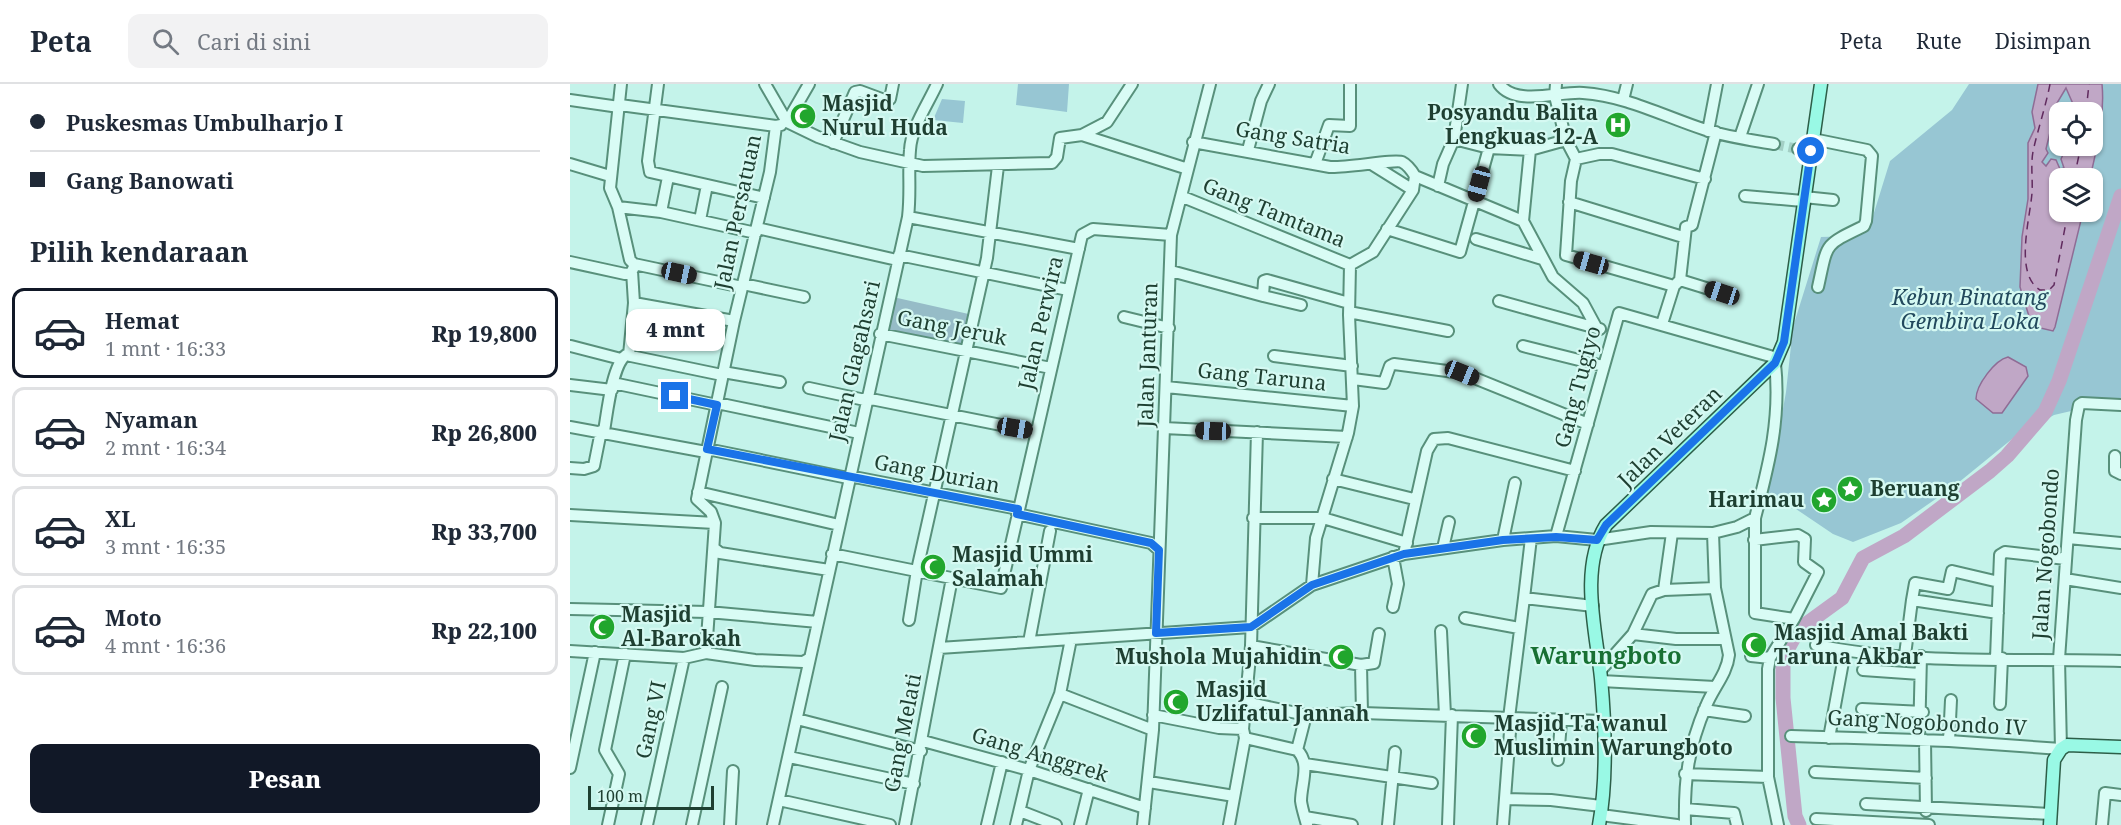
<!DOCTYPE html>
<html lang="id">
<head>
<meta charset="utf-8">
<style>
	:root { --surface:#fff; --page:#f2f2f3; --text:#1f2937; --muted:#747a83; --line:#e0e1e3; --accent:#111827 }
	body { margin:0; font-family:"Noto Serif",serif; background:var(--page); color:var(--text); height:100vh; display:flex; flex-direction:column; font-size:22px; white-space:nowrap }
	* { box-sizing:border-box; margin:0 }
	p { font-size:20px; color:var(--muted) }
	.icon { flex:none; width:33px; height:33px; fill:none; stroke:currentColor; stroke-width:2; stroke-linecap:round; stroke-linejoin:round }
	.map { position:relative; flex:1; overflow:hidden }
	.sheet { display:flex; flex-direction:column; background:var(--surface); width:570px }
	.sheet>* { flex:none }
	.guide { display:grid; align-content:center; height:132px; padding:0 30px; background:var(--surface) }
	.controls { position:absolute; left:1479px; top:18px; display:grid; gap:12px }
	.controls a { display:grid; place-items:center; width:54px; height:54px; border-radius:12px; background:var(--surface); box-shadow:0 2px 4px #0004; font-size:30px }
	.scale { position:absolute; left:18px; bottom:15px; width:126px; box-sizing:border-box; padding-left:6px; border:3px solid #1e3f31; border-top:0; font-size:16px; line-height:21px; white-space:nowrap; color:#1e3f31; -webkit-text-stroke:4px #d5f9f2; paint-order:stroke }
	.end { position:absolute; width:27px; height:27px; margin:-14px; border:8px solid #1a73e8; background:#fff; box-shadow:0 0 0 3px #fff }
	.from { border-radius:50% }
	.bubble { position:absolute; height:42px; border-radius:12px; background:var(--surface); box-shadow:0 2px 4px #0004; font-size:20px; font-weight:800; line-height:42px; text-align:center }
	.car { position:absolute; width:18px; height:36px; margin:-18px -9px; border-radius:8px; box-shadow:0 0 4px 2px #0007; background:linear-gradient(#222 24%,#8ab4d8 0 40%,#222 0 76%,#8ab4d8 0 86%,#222 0) }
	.guide b { display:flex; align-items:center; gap:21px; height:57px; font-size:22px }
	.guide b+b { border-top:2px solid var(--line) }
	.guide i { width:15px; height:15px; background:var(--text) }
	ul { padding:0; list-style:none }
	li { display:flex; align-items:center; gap:18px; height:90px; margin:0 12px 9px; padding:0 18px; border:3px solid var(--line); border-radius:12px }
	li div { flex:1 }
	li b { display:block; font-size:22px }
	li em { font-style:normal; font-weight:800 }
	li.on { border-color:var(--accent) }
	li>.icon { width:54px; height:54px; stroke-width:1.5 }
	h2 { padding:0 30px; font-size:27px; line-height:72px }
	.primary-button { display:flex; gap:12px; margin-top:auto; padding:12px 30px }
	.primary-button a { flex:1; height:69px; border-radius:12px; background:var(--accent); color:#fff; font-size:24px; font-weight:800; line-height:69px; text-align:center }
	header { display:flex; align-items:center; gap:36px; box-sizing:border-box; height:84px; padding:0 30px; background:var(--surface); border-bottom:2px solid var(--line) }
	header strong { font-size:28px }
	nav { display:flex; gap:33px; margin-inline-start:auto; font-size:21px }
	.search { width:420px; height:54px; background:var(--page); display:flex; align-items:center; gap:15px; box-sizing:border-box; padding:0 21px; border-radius:12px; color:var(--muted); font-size:22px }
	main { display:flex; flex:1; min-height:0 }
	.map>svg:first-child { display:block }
	.green { fill:#97c6d3; fill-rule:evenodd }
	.cemetery { fill:#96bcc7 }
	.water { fill:#c0a7c6; stroke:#8f6c95; stroke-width:1.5; fill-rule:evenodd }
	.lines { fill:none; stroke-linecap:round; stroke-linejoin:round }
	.river { stroke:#c0a7c6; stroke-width:15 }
	.ferry { stroke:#602b5e; stroke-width:1.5; stroke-dasharray:8 6; stroke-linecap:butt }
	.minor-tunnel { stroke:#a3cfc5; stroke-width:10; stroke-dasharray:10 5; stroke-linecap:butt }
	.minor-casing { stroke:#58907b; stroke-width:14 }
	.major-casing { stroke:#2d5e48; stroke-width:15 }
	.minor { stroke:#d9fcf5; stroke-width:10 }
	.major { stroke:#99f9e5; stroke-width:12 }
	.route { stroke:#1a73e8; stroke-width:8 }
	.labels { text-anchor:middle; stroke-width:4.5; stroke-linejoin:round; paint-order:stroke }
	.poi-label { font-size:21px; font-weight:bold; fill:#1e3f31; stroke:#d5f9f2; text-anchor:start }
	.street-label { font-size:21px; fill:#1e3f31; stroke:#d5f9f2 }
	.park-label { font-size:21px; font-style:italic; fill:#22495d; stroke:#d5f9f2 }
	.quarter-label { font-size:24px; font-weight:bold; fill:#187033; stroke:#d5f9f2 }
</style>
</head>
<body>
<header>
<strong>Peta</strong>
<div class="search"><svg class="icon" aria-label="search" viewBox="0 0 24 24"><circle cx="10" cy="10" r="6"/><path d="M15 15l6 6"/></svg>Cari di sini</div>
<nav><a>Peta</a><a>Rute</a><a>Disimpan</a></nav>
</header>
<main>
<section class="sheet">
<div class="guide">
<b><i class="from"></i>Puskesmas Umbulharjo I</b>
<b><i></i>Gang Banowati</b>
</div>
<h2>Pilih kendaraan</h2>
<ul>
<li class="on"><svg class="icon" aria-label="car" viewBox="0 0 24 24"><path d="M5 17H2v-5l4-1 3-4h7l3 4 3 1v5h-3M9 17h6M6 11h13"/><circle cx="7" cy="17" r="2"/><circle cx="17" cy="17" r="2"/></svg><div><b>Hemat</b><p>1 mnt · 16:33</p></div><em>Rp 19,800</em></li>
<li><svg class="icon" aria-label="car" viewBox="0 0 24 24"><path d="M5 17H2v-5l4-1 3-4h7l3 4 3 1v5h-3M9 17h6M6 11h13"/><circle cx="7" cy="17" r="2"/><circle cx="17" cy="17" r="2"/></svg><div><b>Nyaman</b><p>2 mnt · 16:34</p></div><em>Rp 26,800</em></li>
<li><svg class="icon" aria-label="car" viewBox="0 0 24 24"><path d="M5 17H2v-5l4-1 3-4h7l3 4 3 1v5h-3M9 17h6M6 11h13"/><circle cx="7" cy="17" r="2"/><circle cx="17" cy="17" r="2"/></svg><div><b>XL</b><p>3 mnt · 16:35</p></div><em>Rp 33,700</em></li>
<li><svg class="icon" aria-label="car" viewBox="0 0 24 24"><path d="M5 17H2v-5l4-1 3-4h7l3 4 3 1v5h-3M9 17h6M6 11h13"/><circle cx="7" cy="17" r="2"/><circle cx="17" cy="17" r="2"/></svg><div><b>Moto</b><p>4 mnt · 16:36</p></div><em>Rp 22,100</em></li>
</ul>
<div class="primary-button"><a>Pesan</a></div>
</section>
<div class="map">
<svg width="1551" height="741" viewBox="0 0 1551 741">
	<rect width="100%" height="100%" fill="#c4f3ea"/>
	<path class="green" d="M448,0h51l-2,28 -51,-7z
		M1399,0h152v323l-37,1 -30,7 -42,24 -59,48 -52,36 -48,19 -20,-8 -37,-25 -30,-4 20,-113 7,-65 28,-90 32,-1 10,-5 10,-15 17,-55 62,-51zM1490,28h32v34h-32zM1490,94h32v34h-32z
		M372,15l23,2 -2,22 -30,-3z"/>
	<path class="cemetery" d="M323,213l80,18 -8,33 -75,-14 -3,-10z"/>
	<path class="water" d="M1468,0h64c3,32 -5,63 -12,94h-30v34h23l-28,115 -2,4 -21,-5 -12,-39 2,-50 6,-38v-56l7,-15 -3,-16zM1496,4l7,16v8h19v34h-25l-6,13 3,9 -4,1 -4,-9 -5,-1 -5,7 -4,-4 6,-9 -2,-4 11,-46z
		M1438,273l18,10 2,9 -26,37h-9l-17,-14c0,-14 19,-39 32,-42z"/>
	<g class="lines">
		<path class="river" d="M1213,573l15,-27 44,-32 21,-40 41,-22 86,-65 17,-15 38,-44 14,-31 62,-185
			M1213,574v40l12,118 4,9"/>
		<path class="ferry" d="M1480,0c-4,21 -11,42 -16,63 -4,15 -1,31 -2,46 -2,26 -18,81 8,97h9l5,-5 14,-73
			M1516,28l3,-28
			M1504,94l7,-32"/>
		<path class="minor-tunnel" d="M1204,60l24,5"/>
		<defs>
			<path id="minor" d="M51,0l-11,104 8,19 12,53 4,4 108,23
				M88,0l-10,77 2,11 114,26
				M195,0l22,38 31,15 42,15 63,14 129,-3 5,-6 3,-19 22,-3 25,-13 25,-38
				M929,0c17,23 61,7 84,9 44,3 82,24 123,37 22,7 45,10 68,14
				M0,16l49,7
				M1053,16l4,-16
				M50,21l156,21 5,-1
				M217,38l22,-38
				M1138,47l9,-47
				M512,51l106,34
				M1170,53l18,-53
				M884,55l35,9 41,2
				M1243,55l54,11 5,6 -6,65 -2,5c-41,20 -36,16 -46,61
				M996,56l10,19 -5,22 -5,74 108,31
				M623,58l137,25c16,1 66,-8 72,-5 6,3 10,9 13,14
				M263,59l22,-51 5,-1 27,10 3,-2 3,-15
				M1228,65l13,2
				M678,66l13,-49 8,-17
				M1006,75l23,-5h13l93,25
				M0,80l40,12
				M745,80l14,-39 21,1v-42
				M803,81l40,25
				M845,92l108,45 30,56 30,26 13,24
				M868,102l5,-22 11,-25 8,-55
				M1175,112l58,5
				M613,113l167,68
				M1234,113l29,3
				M999,118l114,35
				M48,123l43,5 95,21
				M91,128l7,-35
				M338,133l171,32
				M130,136l7,-35
				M953,137l7,-71 36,-10 -11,-44 1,-12
				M187,144l140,32
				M817,145l73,23 29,-104
				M906,155l66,20
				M329,171l169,35
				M0,178l55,12 6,-1 3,-6
				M601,187l92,25 1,-15 3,-1 82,23
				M1110,196l42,13
				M173,200l61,13
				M693,212l38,9
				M929,217l101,28
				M64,219l100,18
				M779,231l5,-2 94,18
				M554,233l45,11
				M1092,240l12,-38 6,-6 6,-53 6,-2 24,-93
				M310,250l171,34
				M1,262l50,13
				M953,262l80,20
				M59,271l5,-52 -2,-32
				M704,272l78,10
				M153,288l57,10
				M783,295l31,4 6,-17 4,-2 68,9 126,51
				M43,299l104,22
				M0,301l42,5
				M596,303l187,19
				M239,304l56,12
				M296,314l170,34
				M147,319l142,30
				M0,343l136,25
				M594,344l183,9
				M34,347c3,-17 8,-66 22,-76l96,20
				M687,348l-6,214 -8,83 2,9 52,12c14,13 4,34 4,51 1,8 4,16 6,24
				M137,365l141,29
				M1545,372v15l6,3
				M0,384l14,1 10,-3 7,-35
				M279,392l169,33
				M763,395l81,20
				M128,408l141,33
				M447,430l134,29 8,7
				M0,431l145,8
				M683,434h70
				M753,434l84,25
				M1185,434v95l39,6 -24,39 -2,11v108l10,48
				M986,452l63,-223 158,45
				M1498,454l53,5
				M933,456l12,-57
				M1184,456l44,-5 7,4 -1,23 14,10 -24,47
				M873,464l6,-26
				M145,465l5,4 109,17
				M262,470l169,34 81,-353 11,-6 78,6
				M834,470l23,-103 7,-12 14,-1 127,33
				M823,473l5,27 -5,23
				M1495,495l56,9
				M742,501l4,-47 32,-105 5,-27 -4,-91 1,-50 23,-13 40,-62 2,-14
				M1094,506l8,-57
				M954,514l7,-60
				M1342,516l3,-17 33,6 4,-18 47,11
				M0,525l138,3 110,10
				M895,534l54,10
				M339,536l8,-50 70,-312 11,-92
				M871,547l4,84
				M1063,550l43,5h48
				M459,558l21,-111
				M1246,561c96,20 207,13 305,16
				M681,562l110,19 1,48 240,8
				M369,564l312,-21 61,-42 92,-31 99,-14 53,-4 41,4 54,-8 62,1 24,-6 18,-9c14,-54 26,-99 20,-155
				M0,567l114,7 22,-5 49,7 48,2 7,-4
				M136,569l9,-130 -4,-11 -14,-13 37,-178 36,-149 6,-46
				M1335,571l7,-55 86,13
				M1181,572l19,2
				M1426,574l4,-103 5,-3 61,7
				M791,581l13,-2 5,-29
				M1293,586l57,4
				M1030,587l33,-37 19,-40 12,-4 51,-2
				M1031,597l114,6
				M490,610l93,36
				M675,618l61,13 56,-2
				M1430,620l2,-46
				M1292,625l61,3
				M1134,626l41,6
				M583,631l66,13 24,1
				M939,634l15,-120 69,8
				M227,635l124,32
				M1221,652l158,5 112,8 -2,-90 17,-239 3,-15 3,-2 39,2
				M1259,654l16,-87
				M1349,656l2,-84
				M1355,656l1,71
				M353,657l106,29 116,38
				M1379,657l2,-41
				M727,666l9,-35
				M219,673l125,27
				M988,676l3,-39
				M735,680l127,19
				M0,684l25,-116
				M1245,688l111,6
				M1115,690l83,3
				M579,698l85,14
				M935,715l46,1 50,6
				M209,716l111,25
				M1296,720l184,10
				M1115,725l49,4 3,12
				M450,727l36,14
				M1031,731l76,10
				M735,733l47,8
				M1246,735l113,6
				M38,741l11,-51 -14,-24 20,-96
				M77,741l37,-167
				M122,741l30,-138
				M160,741l3,-54
				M203,741l135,-608c3,-25 0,-44 2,-67 1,-22 18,-46 27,-66
				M335,741l47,-247
				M417,741l15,-63
				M446,741l13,-55 31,-76 11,-55
				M510,741l9,-36
				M573,741l10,-95 18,-495 39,-151
				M659,741l16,-87
				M818,741l7,-73
				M878,741l4,-110
				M933,741l8,-107
				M1115,741c-1,-45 3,-77 21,-119 7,-18 21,-32 23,-51l-14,-67 -2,-55
				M1532,741l3,-32 16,2"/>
			<path id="major" d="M1029,741c8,-43 6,-103 2,-147 -5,-48 -22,-109 5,-153l169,-162 9,-21 37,-258
				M1480,741l4,-65 7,-11 6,-4 54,2"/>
		</defs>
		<use href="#minor" class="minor-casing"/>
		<use href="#major" class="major-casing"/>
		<use href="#minor" class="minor"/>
		<use href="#major" class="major"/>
	</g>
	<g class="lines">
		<path class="route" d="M105,312l42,9 -10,44 311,60 -1,5 134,29 8,7 -3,83 95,-6 61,-42 92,-31 99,-14 53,-3 41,3 9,-15 169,-162 9,-21 27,-191"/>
	</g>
	<defs>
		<symbol id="mosque-disc" viewBox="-11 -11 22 22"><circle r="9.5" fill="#21a62d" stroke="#d5f9f2"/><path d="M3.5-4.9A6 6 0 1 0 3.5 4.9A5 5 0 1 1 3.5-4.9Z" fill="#fff"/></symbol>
		<symbol id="hospital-disc" viewBox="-11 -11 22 22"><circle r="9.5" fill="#21a62d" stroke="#d5f9f2"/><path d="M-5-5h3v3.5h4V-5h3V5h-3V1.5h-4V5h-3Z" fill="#fff"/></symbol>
		<symbol id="sight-disc" viewBox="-11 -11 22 22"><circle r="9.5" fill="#21a62d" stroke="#d5f9f2"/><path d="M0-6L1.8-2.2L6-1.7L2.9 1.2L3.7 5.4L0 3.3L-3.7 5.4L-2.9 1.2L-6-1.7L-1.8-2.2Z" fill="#fff"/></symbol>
	</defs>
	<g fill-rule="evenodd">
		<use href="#mosque-disc" x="218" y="17" width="30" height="30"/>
		<use href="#hospital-disc" x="1033" y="26" width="30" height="30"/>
		<use href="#sight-disc" x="1265" y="390" width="30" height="30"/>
		<use href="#sight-disc" x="1239" y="401" width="30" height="30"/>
		<use href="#mosque-disc" x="348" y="468" width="30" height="30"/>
		<use href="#mosque-disc" x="17" y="528" width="30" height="30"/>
		<use href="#mosque-disc" x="1169" y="546" width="30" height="30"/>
		<use href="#mosque-disc" x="756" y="558" width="30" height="30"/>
		<use href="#mosque-disc" x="591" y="603" width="30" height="30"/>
		<use href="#mosque-disc" x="889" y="637" width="30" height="30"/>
	</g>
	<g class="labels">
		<g class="poi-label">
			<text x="252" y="27">Masjid<tspan x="252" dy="24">Nurul Huda</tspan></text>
			<text x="1028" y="36" text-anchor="end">Posyandu Balita<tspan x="1028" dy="24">Lengkuas 12-A</tspan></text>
			<text x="1300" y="412">Beruang</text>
			<text x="1234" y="423" text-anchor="end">Harimau</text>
			<text x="382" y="478">Masjid Ummi<tspan x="382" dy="24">Salamah</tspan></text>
			<text x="51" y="538">Masjid<tspan x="51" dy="24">Al-Barokah</tspan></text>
			<text x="1204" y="556">Masjid Amal Bakti<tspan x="1204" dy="24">Taruna Akbar</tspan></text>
			<text x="752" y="580" text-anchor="end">Mushola Mujahidin</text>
			<text x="626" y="613">Masjid<tspan x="626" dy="24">Uzlifatul Jannah</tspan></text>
			<text x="924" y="647">Masjid Ta'wanul<tspan x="924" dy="24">Muslimin Warungboto</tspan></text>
		</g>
		<g class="street-label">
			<text transform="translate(723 54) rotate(9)" y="7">Gang Satria</text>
			<text transform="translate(168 128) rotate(-78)" y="7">Jalan Persatuan</text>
			<text transform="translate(704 129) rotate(22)" y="7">Gang Tamtama</text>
			<text transform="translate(471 239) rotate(-77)" y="7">Jalan Perwira</text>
			<text transform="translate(382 244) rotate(11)" y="7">Gang Jeruk</text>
			<text transform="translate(578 271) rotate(-88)" y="7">Jalan Janturan</text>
			<text transform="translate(285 277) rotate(-77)" y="7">Jalan Glagahsari</text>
			<text transform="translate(692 293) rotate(6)" y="7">Gang Taruna</text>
			<text transform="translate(1008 303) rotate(-75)" y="7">Gang Tugiyo</text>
			<text transform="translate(1100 353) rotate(-44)" y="7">Jalan Veteran</text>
			<text transform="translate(367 390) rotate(11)" y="7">Gang Durian</text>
			<text transform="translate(1476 470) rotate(-86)" y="7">Jalan Nogobondo</text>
			<text transform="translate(81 636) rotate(-78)" y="7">Gang VI</text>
			<text transform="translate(1357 639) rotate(3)" y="7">Gang Nogobondo IV</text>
			<text transform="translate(333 649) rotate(-79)" y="7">Gang Melati</text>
			<text transform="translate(470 671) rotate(17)" y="7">Gang Anggrek</text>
		</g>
		<g class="park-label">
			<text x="1400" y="221">Kebun Binatang<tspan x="1400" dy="24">Gembira Loka</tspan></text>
		</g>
		<g class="quarter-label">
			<text x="1036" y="580">Warungboto</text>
		</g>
	</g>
</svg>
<div class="controls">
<a><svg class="icon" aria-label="locate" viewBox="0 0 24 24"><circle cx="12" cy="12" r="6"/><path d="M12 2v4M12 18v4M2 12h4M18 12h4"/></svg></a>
<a><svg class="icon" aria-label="layers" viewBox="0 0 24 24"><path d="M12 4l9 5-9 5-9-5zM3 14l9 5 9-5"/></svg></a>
</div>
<div class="scale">100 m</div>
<i class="end from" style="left:1241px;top:67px"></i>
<i class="end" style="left:105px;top:312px"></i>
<div class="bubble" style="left:56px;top:225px;width:99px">4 mnt</div>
<i class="car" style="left:909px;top:100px;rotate:195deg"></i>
<i class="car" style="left:1021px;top:179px;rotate:286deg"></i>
<i class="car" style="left:109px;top:189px;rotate:102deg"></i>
<i class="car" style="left:1152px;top:209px;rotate:288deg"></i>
<i class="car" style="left:892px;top:289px;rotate:112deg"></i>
<i class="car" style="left:445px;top:344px;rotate:100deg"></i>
<i class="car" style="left:643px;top:347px;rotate:272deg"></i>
</div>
</main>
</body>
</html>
